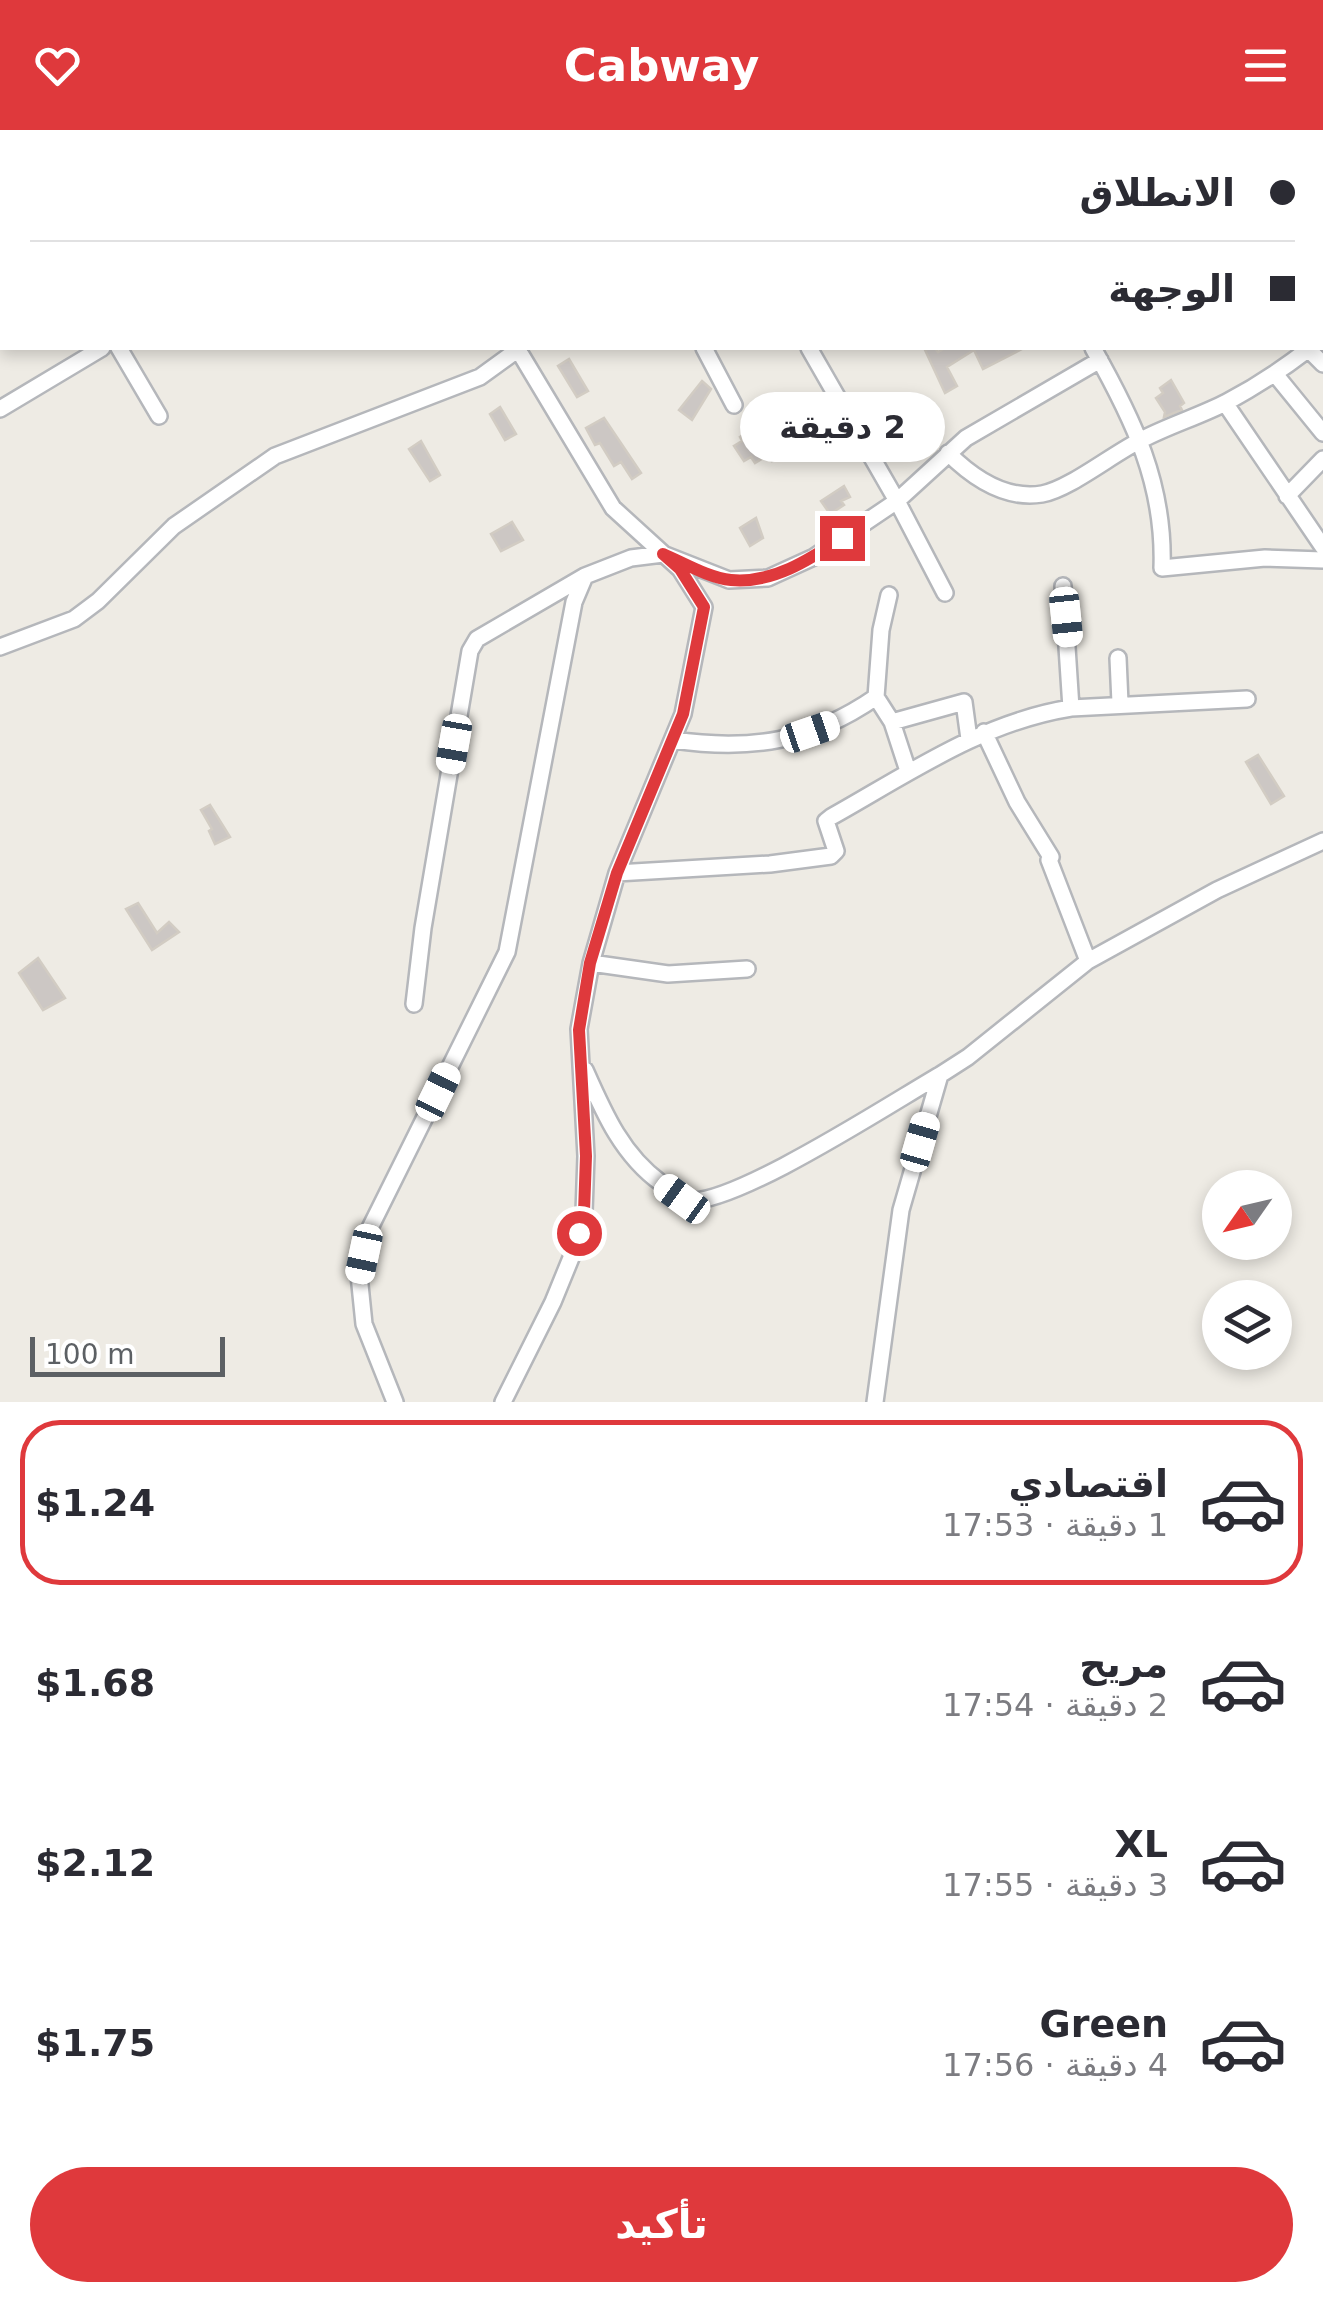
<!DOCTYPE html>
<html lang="ar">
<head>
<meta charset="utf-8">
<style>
	:root { --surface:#fff; --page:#f2f2f3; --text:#2b2b33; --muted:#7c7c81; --line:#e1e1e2; --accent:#df393c }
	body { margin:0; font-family:"DejaVu Sans",Cairo,sans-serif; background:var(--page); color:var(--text); direction:rtl; height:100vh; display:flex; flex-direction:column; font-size:38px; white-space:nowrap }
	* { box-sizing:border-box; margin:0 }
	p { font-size:32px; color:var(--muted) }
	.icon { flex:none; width:55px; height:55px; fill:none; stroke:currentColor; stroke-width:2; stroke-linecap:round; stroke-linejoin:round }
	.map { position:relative; height:1272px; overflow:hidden; direction:ltr }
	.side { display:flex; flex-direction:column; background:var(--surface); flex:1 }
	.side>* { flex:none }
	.guide { position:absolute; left:0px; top:0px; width:1325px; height:220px; box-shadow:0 5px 15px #0003; direction:rtl; display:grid; align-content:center; height:220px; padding:0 30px; background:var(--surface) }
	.needle { width:65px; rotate:236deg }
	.fabs { position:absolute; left:1202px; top:1040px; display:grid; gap:20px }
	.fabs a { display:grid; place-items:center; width:90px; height:90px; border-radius:50%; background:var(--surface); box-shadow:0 5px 15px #0003; font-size:50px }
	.scale { position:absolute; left:30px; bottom:25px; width:195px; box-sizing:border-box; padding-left:10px; border:5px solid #5c6064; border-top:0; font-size:28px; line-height:35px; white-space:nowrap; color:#5c6064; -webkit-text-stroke:8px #fff; paint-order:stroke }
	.end { position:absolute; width:45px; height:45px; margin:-22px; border:12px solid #df393c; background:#fff; box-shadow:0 0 0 5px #fff }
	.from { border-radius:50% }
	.bubble { position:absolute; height:70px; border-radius:35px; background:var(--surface); box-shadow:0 5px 15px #0003; font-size:32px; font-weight:700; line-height:70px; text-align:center; direction:rtl }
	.car { position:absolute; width:30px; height:60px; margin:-30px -15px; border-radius:12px; box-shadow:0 0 8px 2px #0007; background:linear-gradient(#fff 24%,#345 0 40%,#fff 0 76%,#345 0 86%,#fff 0) }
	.guide b { display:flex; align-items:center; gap:35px; height:95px; font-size:38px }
	.guide b+b { border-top:2px solid var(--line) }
	.guide i { width:25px; height:25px; background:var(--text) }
	ul { padding:18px 0 0; list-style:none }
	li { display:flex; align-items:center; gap:30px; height:165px; margin:0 20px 15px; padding:0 10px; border:5px solid transparent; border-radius:40px }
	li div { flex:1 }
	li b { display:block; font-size:38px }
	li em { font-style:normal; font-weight:700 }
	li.selected { border-color:var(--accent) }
	li>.icon { width:90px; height:90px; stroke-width:1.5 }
	.action { display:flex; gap:20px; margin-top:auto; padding:20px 30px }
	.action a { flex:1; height:115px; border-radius:60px; background:var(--accent); color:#fff; font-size:40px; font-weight:700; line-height:115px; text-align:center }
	header { display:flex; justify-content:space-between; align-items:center; height:130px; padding:0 30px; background:var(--accent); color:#fff; font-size:45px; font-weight:700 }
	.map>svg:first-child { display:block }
	.building { fill:#ccc7c4; stroke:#d2ccc3; stroke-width:2.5 }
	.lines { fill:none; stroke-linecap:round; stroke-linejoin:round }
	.street-casing { stroke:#b5b7bb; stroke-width:20 }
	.secondary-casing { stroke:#b6b9bd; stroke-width:25 }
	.street { stroke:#fff; stroke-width:15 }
	.secondary { stroke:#fff; stroke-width:20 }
	.route { stroke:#df393c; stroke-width:12 }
</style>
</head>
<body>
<header><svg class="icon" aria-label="menu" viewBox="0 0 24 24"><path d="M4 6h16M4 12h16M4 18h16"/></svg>Cabway<svg class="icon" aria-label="heart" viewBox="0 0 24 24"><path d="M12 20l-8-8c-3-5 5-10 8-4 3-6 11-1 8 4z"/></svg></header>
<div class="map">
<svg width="1323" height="1272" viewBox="0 0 1323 1272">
	<rect width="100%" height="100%" fill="#eeebe4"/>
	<path class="building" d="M930,218h5l3,4 7,-4h79l-41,21 -9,-19 -27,17 10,19 -12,7 -20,-43z
		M569,229l19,32 -11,6 -19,-31z
		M1171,250l13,23 -4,3 2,4 -18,7 1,-5 -9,-14 7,-5 -3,-5z
		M702,251l9,8 -19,31 -13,-10z
		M500,277l16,27 -11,6 -15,-26z
		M787,285l6,11 6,-4 7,10 -26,16 3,6 -11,7 -4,-6 -13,8 -4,-6 -7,4 -10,-15 8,-5 -2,-4 8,-5 9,14 23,-14 -6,-10z
		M604,288l37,55 -9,6 -11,-17 -7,4 -14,-23 -5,2 -9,-17z
		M421,311l19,34 -10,6 -21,-32z
		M844,356l6,11 -9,4 3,4 -14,9 -9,-13z
		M756,388l7,20 -13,8 -10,-18z
		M512,392l11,18 -22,11 -10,-17z
		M1258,625l26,41 -13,8 -25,-42z
		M210,675l20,32 -15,7 -6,-13 3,-2 -11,-19z
		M138,773l19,30 12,-11 10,10 -27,18 -26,-41z
		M38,828l27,40 -22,12 -24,-37z"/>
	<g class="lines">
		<defs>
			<path id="street" d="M198,0l1,2
				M391,0l2,2
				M588,0l1,2
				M687,0l1,2
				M970,0l2,2
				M1177,0l1,2
				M1275,0l1,2
				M300,2l5,-2
				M492,2l5,-2
				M870,2l4,-2
				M1225,2l4,-2
				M0,7l2,4
				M1322,83l1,1
				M0,170l2,-1
				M1322,208h1
				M119,218l40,68
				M704,218l30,57
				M809,218l88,153 48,92
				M1093,218c40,71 72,136 69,220l103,-10 58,2
				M1307,218l16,16
				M1275,244l48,59
				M1225,273l98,144
				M0,279l102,-61
				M948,323c24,24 57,47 94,41 28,-5 73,-42 101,-55 27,-14 57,-23 84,-37 30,-16 57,-34 83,-54
				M1287,366l36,-37
				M1063,456l8,122
				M889,465l-8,35 -5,67 16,25 16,49
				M0,517l74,-28 24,-18 76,-75 101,-70 205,-79 40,-29
				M1118,528l2,45
				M892,592l72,-20 5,37
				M673,610c78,11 138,2 203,-43
				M617,743l153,-9 61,-8 5,-5 -10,-30 5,-4c77,-43 151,-95 240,-109l176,-9
				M1088,831l129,-71 106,-49
				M591,833l77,11 79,-5
				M414,874l9,-76 47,-277 7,-12 108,-63 46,-18 32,-4 66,26 39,-2 46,-21 83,-56 69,-63 134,-78
				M585,940c19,43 37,85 76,113 7,6 16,14 25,17 42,10 210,-100 254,-125l28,-18 120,-96 -39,-101 2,-3 -34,-55 -33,-70
				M395,1272l-31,-78 -5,-49 9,-43 139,-280 67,-350 11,-26
				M503,1272l50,-100 20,-49 11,-41 2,-56 -7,-127 12,-66 26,-90 66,-159 21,-107 -24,-38 -67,-61 -96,-160
				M875,1272l26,-192 39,-135"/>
			<path id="secondary" d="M72,2l5,-2
				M0,43l2,-1"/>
		</defs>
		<use href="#street" class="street-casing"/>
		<use href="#secondary" class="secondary-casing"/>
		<use href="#street" class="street"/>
		<use href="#secondary" class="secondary"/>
	</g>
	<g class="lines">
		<path class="route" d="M579,1103l5,-21 2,-56 -7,-126 11,-67 27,-90 66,-159 21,-107 -24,-38 -17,-15c21,9 46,24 68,26 41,4 78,-20 111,-42"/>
	</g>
</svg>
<div class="fabs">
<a><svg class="needle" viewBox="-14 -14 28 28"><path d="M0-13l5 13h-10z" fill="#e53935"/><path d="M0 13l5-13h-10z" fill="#7c7c81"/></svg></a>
<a><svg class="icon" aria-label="layers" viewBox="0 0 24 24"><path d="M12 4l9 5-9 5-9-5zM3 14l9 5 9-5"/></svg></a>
</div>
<div class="scale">100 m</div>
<i class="end from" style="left:579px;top:1103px"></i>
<i class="end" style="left:842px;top:408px"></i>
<div class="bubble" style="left:740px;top:262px;width:205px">2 دقيقة</div>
<i class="car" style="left:1066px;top:487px;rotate:174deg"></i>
<i class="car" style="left:810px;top:602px;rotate:71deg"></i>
<i class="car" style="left:454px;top:614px;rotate:190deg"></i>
<i class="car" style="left:438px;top:962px;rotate:26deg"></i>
<i class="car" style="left:920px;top:1012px;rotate:16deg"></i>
<i class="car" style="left:682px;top:1069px;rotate:306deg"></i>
<i class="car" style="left:364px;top:1124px;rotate:192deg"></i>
<div class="guide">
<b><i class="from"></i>الانطلاق</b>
<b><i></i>الوجهة</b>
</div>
</div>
<section class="side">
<ul>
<li class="selected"><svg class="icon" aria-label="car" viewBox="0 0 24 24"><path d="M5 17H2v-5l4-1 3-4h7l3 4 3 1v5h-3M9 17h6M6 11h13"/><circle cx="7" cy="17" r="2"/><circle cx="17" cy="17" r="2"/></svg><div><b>اقتصادي</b><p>1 دقيقة · 17:53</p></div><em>$1.24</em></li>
<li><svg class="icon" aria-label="car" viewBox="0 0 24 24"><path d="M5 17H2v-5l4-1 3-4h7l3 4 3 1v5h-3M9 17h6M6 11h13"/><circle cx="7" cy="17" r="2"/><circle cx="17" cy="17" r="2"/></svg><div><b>مريح</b><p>2 دقيقة · 17:54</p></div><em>$1.68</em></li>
<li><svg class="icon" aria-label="car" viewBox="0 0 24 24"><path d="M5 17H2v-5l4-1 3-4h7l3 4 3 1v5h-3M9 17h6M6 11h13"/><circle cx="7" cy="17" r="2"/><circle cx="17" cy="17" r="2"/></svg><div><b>XL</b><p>3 دقيقة · 17:55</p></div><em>$2.12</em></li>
<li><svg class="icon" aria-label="car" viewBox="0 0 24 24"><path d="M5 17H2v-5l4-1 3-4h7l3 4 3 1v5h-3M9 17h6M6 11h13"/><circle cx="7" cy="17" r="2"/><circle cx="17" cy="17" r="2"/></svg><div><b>Green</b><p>4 دقيقة · 17:56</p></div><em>$1.75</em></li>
</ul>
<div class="action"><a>تأكيد</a></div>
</section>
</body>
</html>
